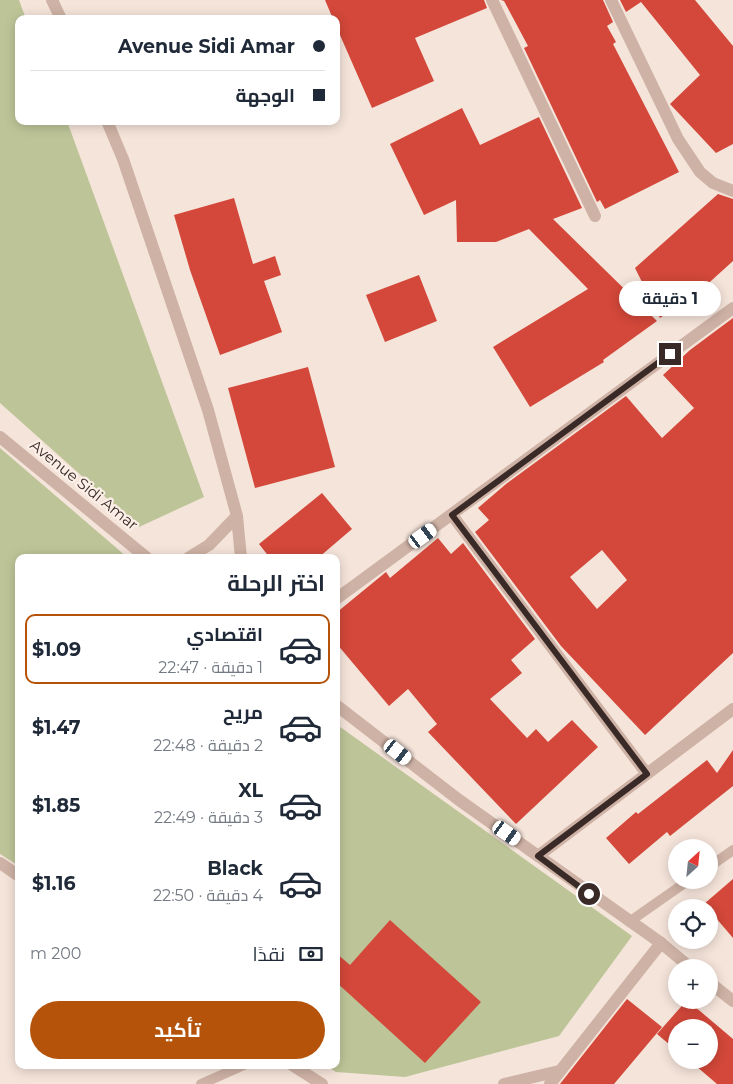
<!DOCTYPE html>
<html lang="ar">
<head>
<meta charset="utf-8">
<style>
	:root { --surface:#fff; --page:#f2f2f3; --text:#1f2937; --muted:#747a83; --line:#e0e1e3; --accent:#b45309 }
	body { margin:0; font-family:Montserrat,Cairo,sans-serif; background:var(--page); color:var(--text); direction:rtl; height:100vh; display:flex; flex-direction:column; font-size:19px; white-space:nowrap }
	* { box-sizing:border-box; margin:0 }
	p { font-size:16px; color:var(--muted) }
	.icon { flex:none; width:28px; height:28px; fill:none; stroke:currentColor; stroke-width:2; stroke-linecap:round; stroke-linejoin:round }
	.map { position:relative; flex:1; overflow:hidden; direction:ltr }
	.details { position:absolute; left:15px; top:554px; width:325px; height:515px; display:flex; flex-direction:column; background:var(--surface); border-radius:10px; box-shadow:0 2px 12px #0003; direction:rtl }
	.details>* { flex:none }
	.hud { position:absolute; left:15px; top:15px; width:325px; height:110px; border-radius:10px; box-shadow:0 2px 12px #0003; direction:rtl; display:grid; align-content:center; height:110px; padding:0 15px; background:var(--surface) }
	.needle { width:32px; rotate:27deg }
	.fabs { position:absolute; left:668px; top:839px; display:grid; gap:10px }
	.fabs a { display:grid; place-items:center; width:50px; height:50px; border-radius:50%; background:var(--surface); box-shadow:0 2px 12px #0003; font-size:25px }
	.end { position:absolute; width:22px; height:22px; margin:-11px; border:6px solid #392a27; background:#fff; box-shadow:0 0 0 2px #fff }
	.from { border-radius:50% }
	.bubble { position:absolute; height:35px; border-radius:18px; background:var(--surface); box-shadow:0 2px 12px #0003; font-size:16px; font-weight:700; line-height:35px; text-align:center; direction:rtl }
	.car { position:absolute; width:15px; height:30px; margin:-15px -8px; border-radius:6px; box-shadow:0 0 4px 1px #0007; background:linear-gradient(#fff 24%,#345 0 40%,#fff 0 76%,#345 0 86%,#fff 0) }
	.hud b { display:flex; align-items:center; gap:18px; height:48px; font-size:19px }
	.hud b+b { border-top:1px solid var(--line) }
	.hud i { width:12px; height:12px; background:var(--text) }
	ul { padding:0; list-style:none }
	li { display:flex; align-items:center; gap:15px; height:70px; margin:0 10px 8px; padding:0 5px; border:2px solid transparent; border-radius:10px }
	li div { flex:1 }
	li b { display:block; font-size:19px }
	li em { font-style:normal; font-weight:700 }
	li.on { border-color:var(--accent) }
	li>.icon { width:45px; height:45px; stroke-width:1.5 }
	h2 { padding:0 15px; font-size:22px; line-height:60px }
	.pay { display:flex; align-items:center; gap:12px; height:55px; padding:0 15px; font-size:19px }
	.pay p { margin-inline-start:auto }
	.primary-button { display:flex; gap:10px; margin-top:auto; padding:10px 15px }
	.primary-button a { flex:1; height:58px; border-radius:30px; background:var(--accent); color:#fff; font-size:20px; font-weight:700; line-height:58px; text-align:center }
	.map>svg:first-child { display:block }
	.green { fill:#bdc598 }
	.building { fill:#d3483a; fill-rule:evenodd }
	.lines { fill:none; stroke-linecap:round; stroke-linejoin:round }
	.service { stroke:#ceb2a5; stroke-width:10 }
	.minor { stroke:#ceb2a5; stroke-width:12 }
	.tertiary { stroke:#ceb2a5; stroke-width:12 }
	.route { stroke:#392a27; stroke-width:6 }
	.labels { text-anchor:middle; stroke-width:4.5; stroke-linejoin:round; paint-order:stroke }
	.street-label { font-size:15px; fill:#392a27; stroke:#fcefe7 }
</style>
</head>
<body>
<div class="map">
<svg width="733" height="1084" viewBox="0 0 733 1084">
	<rect width="100%" height="100%" fill="#f5e4da"/>
	<path class="green" d="M0,0h19l7,19h-7v102h48l137,376 -65,30 -139,-124z
		M0,448l127,109 -108,1v308l-19,-12z
		M336,724l296,212 -73,100 -154,41 -69,-5 -11,-7h11z"/>
	<path class="building" d="M325,0h159l3,8 -72,30 19,43 -62,27 -36,-82v-7h-3z
		M501,0h102l10,22 -6,4 9,16 -3,2 66,128 -74,37 -5,-9 -3,2 -73,-154 4,-2 -24,-45z
		M620,0h75l38,46v98l-17,9 -46,-49 30,-29 -59,-73 -15,10z
		M462,108l18,37 59,-28 43,91 -29,11 104,102 -54,39 1,2 -74,45 -37,-60 95,-58 -59,-60 -33,13h-39l-1,-42 -32,15 -34,-71z
		M718,194l15,5v62l-32,29 -41,28 -25,-50z
		M234,198l19,66 22,-8 6,19 -17,6 18,51 -62,23 -30,-85 -16,-55z
		M419,275l18,46 -52,21 -19,-47z
		M733,318v335l-88,82 -84,-89 -86,-114 14,-12 -11,-12 28,-24 120,-88 36,42 32,-30 -31,-33 27,-25zM602,550l25,30 -30,29 -27,-32z
		M308,367l27,100 -80,21 -27,-100z
		M322,493l30,36 -34,29h-48l-11,-14z
		M438,538l13,16 12,-11 72,96 -24,21 11,13 -32,26 37,39 9,-9 12,13 24,-22 26,27 -82,77 -88,-92 9,-8 -29,-35 -19,17 -53,-63v-30l50,-41 4,6z
		M733,750v36l-63,50 -3,-4 -38,32 -23,-26 30,-26 2,2 69,-54 10,13z
		M733,879v59l-29,-34z
		M390,920l91,82 -56,61 -89,-81v-29l14,12z
		M627,999l35,28 -48,57h-54z
		M687,1000l46,39v45h-16l-28,-24h20v-32h-33v22l-19,-16z"/>
	<g class="lines">
		<path class="service" d="M709,867l24,-17
			M629,922l60,-42
			M201,1084l43,-19"/>
		<path class="minor" d="M52,0l9,19
			M492,0l103,216
			M611,0l67,139 22,33 13,11 20,8
			M107,121l16,38 85,251 29,106 4,42
			M0,437l147,121
			M452,515l195,259
			M188,558l21,-13 28,-29
			M538,856l195,-147
			M0,863l19,13
			M292,1065l30,19
			M504,1084l55,-13
			M550,1084l111,-141"/>
		<path class="tertiary" d="M336,599l397,-291
			M336,705l123,95 202,143 30,25
			M709,982l24,19"/>
	</g>
	<g class="lines">
		<path class="route" d="M589,894l-51,-38 109,-82 -195,-259 218,-161"/>
	</g>
	<g class="labels">
		<g class="street-label">
			<text transform="translate(84 485) rotate(39)" y="5">Avenue Sidi Amar</text>
		</g>
	</g>
</svg>
<div class="fabs">
<a><svg class="needle" viewBox="-14 -14 28 28"><path d="M0-13l5 13h-10z" fill="#e53935"/><path d="M0 13l5-13h-10z" fill="#747a83"/></svg></a>
<a><svg class="icon" aria-label="locate" viewBox="0 0 24 24"><circle cx="12" cy="12" r="6"/><path d="M12 2v4M12 18v4M2 12h4M18 12h4"/></svg></a>
<a>+</a>
<a>−</a>
</div>
<i class="end from" style="left:589px;top:894px"></i>
<i class="end" style="left:670px;top:354px"></i>
<div class="bubble" style="left:619px;top:281px;width:102px">1 دقيقة</div>
<i class="car" style="left:423px;top:536px;rotate:54deg"></i>
<i class="car" style="left:398px;top:752px;rotate:128deg"></i>
<i class="car" style="left:507px;top:833px;rotate:125deg"></i>
<div class="hud">
<b><i class="from"></i>Avenue Sidi Amar</b>
<b><i></i>الوجهة</b>
</div>
<section class="details">
<h2>اختر الرحلة</h2>
<ul>
<li class="on"><svg class="icon" aria-label="car" viewBox="0 0 24 24"><path d="M5 17H2v-5l4-1 3-4h7l3 4 3 1v5h-3M9 17h6M6 11h13"/><circle cx="7" cy="17" r="2"/><circle cx="17" cy="17" r="2"/></svg><div><b>اقتصادي</b><p>1 دقيقة · 22:47</p></div><em>$1.09</em></li>
<li><svg class="icon" aria-label="car" viewBox="0 0 24 24"><path d="M5 17H2v-5l4-1 3-4h7l3 4 3 1v5h-3M9 17h6M6 11h13"/><circle cx="7" cy="17" r="2"/><circle cx="17" cy="17" r="2"/></svg><div><b>مريح</b><p>2 دقيقة · 22:48</p></div><em>$1.47</em></li>
<li><svg class="icon" aria-label="car" viewBox="0 0 24 24"><path d="M5 17H2v-5l4-1 3-4h7l3 4 3 1v5h-3M9 17h6M6 11h13"/><circle cx="7" cy="17" r="2"/><circle cx="17" cy="17" r="2"/></svg><div><b>XL</b><p>3 دقيقة · 22:49</p></div><em>$1.85</em></li>
<li><svg class="icon" aria-label="car" viewBox="0 0 24 24"><path d="M5 17H2v-5l4-1 3-4h7l3 4 3 1v5h-3M9 17h6M6 11h13"/><circle cx="7" cy="17" r="2"/><circle cx="17" cy="17" r="2"/></svg><div><b>Black</b><p>4 دقيقة · 22:50</p></div><em>$1.16</em></li>
</ul>
<div class="pay"><svg class="icon" aria-label="cash" viewBox="0 0 24 24"><path d="M3 7h18v10H3z"/><circle cx="12" cy="12" r="2"/></svg>نقدًا<p>200 m</p></div>
<div class="primary-button"><a>تأكيد</a></div>
</section>
</div>
</body>
</html>
